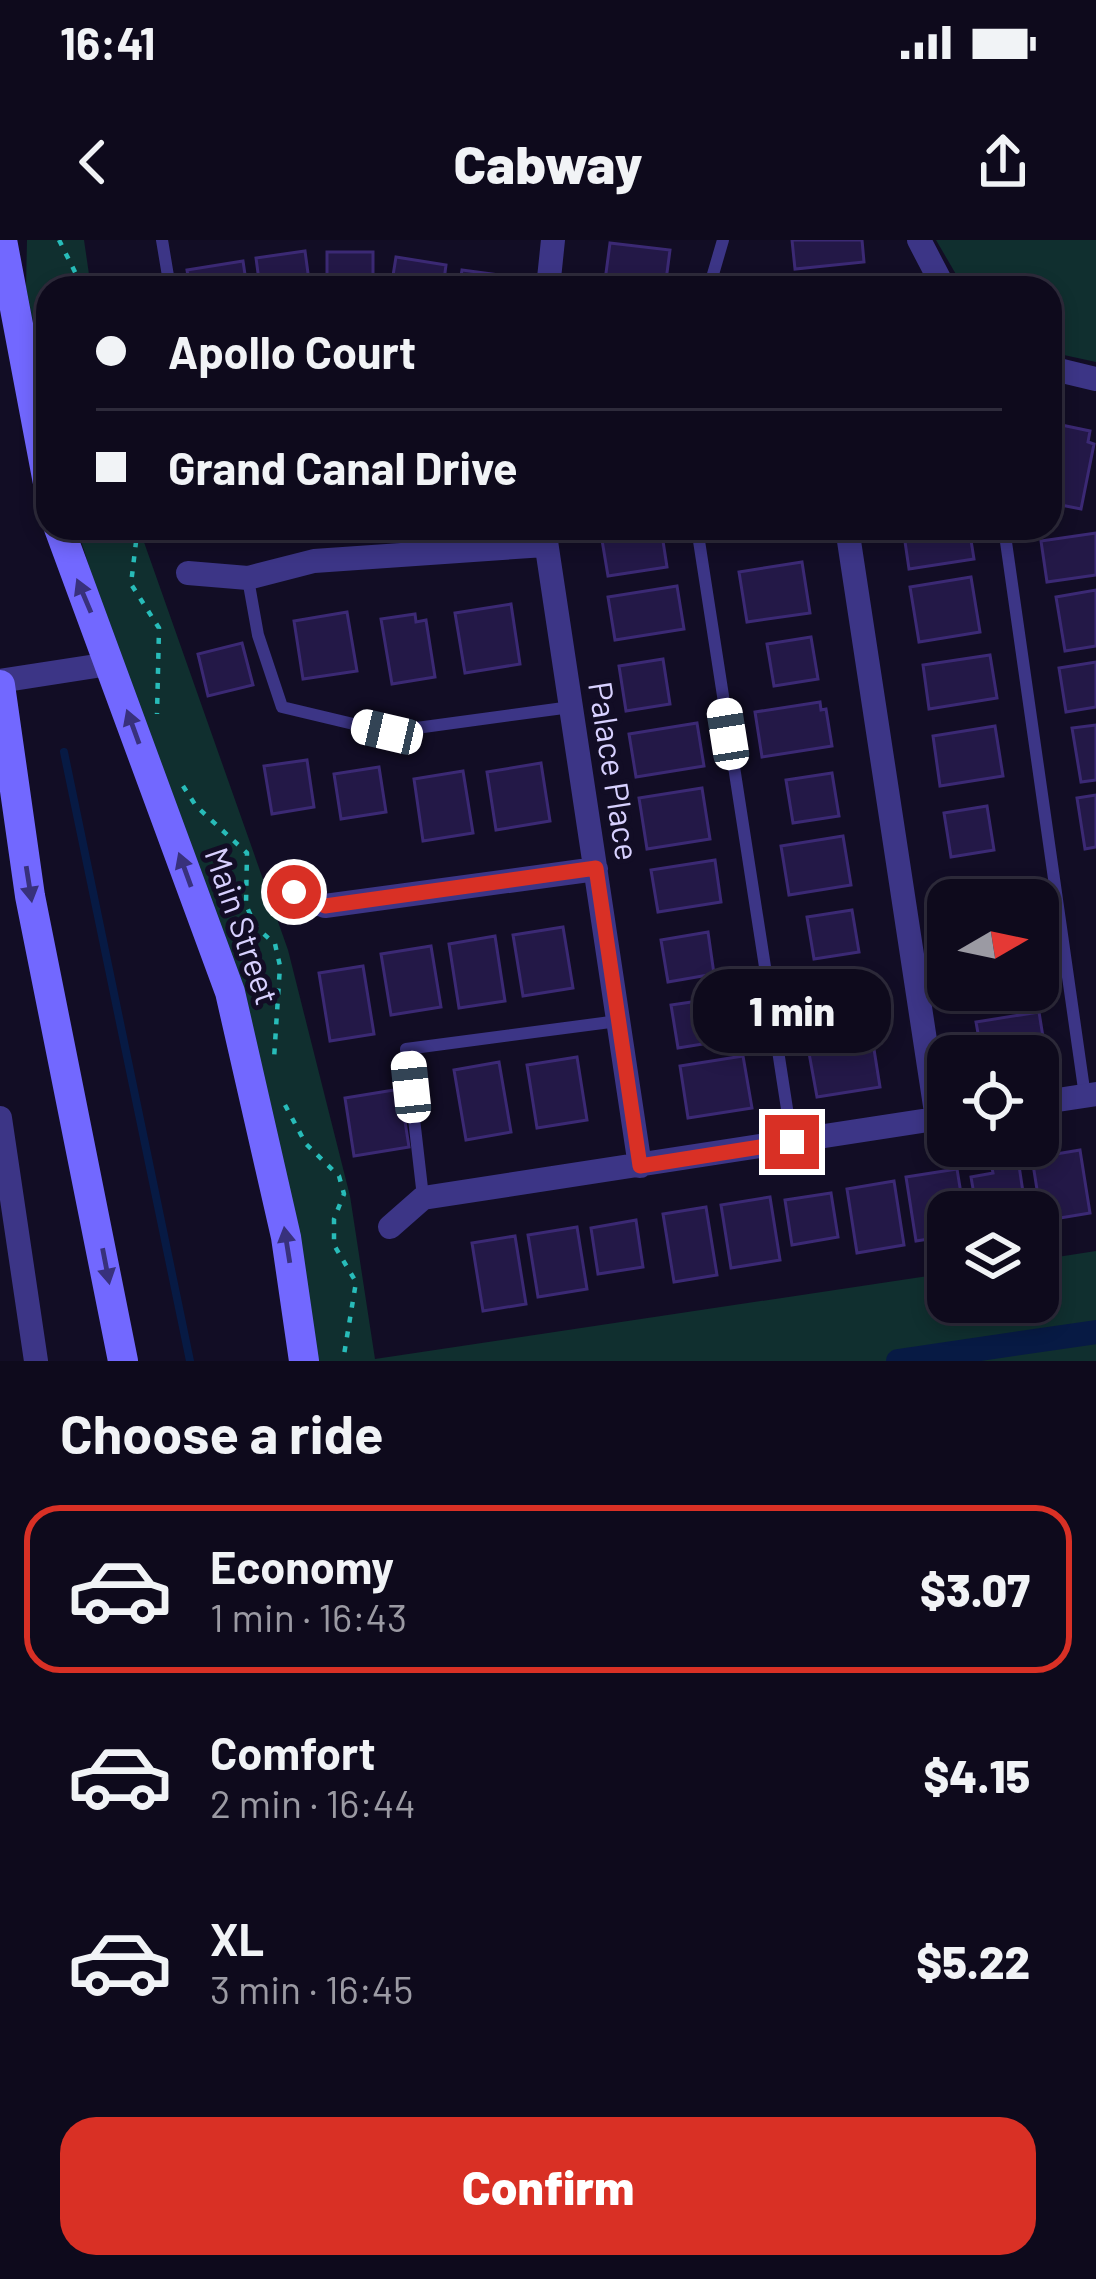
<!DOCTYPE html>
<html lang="en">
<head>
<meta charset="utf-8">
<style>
	:root { --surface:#0e0a1c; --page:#1c1829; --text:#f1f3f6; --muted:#9b9aa3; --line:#2e2b3b; --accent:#d93025 }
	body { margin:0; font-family:Barlow,sans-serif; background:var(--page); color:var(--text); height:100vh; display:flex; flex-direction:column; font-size:45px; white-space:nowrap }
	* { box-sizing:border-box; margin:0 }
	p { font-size:39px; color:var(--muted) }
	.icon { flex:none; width:66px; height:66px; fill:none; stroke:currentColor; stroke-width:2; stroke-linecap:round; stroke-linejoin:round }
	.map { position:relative; height:1121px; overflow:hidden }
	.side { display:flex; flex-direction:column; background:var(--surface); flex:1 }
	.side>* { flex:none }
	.top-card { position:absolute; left:36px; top:36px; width:1026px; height:264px; border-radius:36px; box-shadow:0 6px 18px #0003,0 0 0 3px var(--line); display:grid; align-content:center; height:264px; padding:0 60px; background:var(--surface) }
	.needle { width:78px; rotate:81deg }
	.controls { position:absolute; left:927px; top:639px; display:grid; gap:24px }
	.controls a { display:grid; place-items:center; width:132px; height:132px; border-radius:24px; background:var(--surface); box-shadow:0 6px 18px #0003,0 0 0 3px var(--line); font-size:60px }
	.end { position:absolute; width:54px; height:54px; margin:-27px; border:15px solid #d93025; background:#fff; box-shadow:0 0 0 6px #fff }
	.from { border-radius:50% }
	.bubble { position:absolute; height:84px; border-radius:36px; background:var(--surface); box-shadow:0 6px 18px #0003,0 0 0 3px var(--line); font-size:39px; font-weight:800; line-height:84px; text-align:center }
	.car { position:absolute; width:36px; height:72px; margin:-36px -18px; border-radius:15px; box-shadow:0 0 9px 3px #0007; background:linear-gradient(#fff 24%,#345 0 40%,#fff 0 76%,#345 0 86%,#fff 0) }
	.top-card b { display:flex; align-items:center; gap:42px; height:114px; font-size:45px }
	.top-card b+b { border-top:3px solid var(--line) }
	.top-card i { width:30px; height:30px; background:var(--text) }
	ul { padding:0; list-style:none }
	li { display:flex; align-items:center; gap:36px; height:168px; margin:0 24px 18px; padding:0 36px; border:6px solid transparent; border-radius:36px }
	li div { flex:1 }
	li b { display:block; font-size:45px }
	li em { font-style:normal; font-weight:800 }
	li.on { border-color:var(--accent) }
	li>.icon { width:108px; height:108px; stroke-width:1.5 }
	h2 { padding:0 60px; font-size:54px; line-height:144px }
	.button { display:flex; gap:24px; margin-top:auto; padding:24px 60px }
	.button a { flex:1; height:138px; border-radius:36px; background:var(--accent); color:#fff; font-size:48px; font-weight:800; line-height:138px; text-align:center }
	.status { display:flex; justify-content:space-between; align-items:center; height:84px; padding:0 60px; background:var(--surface); direction:ltr }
	.status svg { height:33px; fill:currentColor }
	header { display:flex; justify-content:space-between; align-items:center; height:156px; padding:0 60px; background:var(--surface); font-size:54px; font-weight:800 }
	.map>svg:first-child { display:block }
	.green { fill:#102f2f }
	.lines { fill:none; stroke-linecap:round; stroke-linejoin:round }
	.stream { stroke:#071a44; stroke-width:8 }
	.canal { stroke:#071a44; stroke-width:24 }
	.building { fill:#231847; stroke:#3b2974; stroke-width:3 }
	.path { stroke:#28bcb9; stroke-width:4.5; stroke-dasharray:6 9; stroke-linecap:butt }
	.service { stroke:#3c3586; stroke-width:12 }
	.minor { stroke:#3c3586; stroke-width:24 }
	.secondary { stroke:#7268ff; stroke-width:30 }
	.oneway { fill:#38317c }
	.route { stroke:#d93025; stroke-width:15 }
	.labels { text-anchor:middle; stroke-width:10; stroke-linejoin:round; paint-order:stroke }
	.street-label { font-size:33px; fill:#d8d1ff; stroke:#120d25 }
</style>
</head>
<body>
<div class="status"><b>16:41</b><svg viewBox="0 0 49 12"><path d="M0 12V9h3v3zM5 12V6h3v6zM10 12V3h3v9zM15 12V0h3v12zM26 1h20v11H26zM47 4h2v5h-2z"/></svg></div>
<header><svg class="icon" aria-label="back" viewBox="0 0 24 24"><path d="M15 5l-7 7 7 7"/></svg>Cabway<svg class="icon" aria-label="share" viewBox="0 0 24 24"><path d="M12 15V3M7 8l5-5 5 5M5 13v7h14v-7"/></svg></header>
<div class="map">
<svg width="1096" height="1121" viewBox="0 0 1096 1121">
	<rect width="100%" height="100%" fill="#120d25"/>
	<path class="green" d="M27,0h57l7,48h-43v107l-22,-108z
		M936,0h160v122l-46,-10v-64h-86z
		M77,288h62l149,422 62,246 25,163 573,-86v29h90v-42l58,-9v110h-781l-26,-156z"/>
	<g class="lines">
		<path class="stream" d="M64,512l126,609"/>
		<path class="canal" d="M898,1121l198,-29"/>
	</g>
	<path class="building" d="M792,0h70l2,22 -69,7z
		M610,3l60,7 -5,38h-61z
		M305,11l5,37h-50l-4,-30z
		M327,12h46v36h-46z
		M396,17l50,8 -3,23h-52z
		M243,21l4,27h-57l-3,-18z
		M462,30l45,6 -2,12h-46z
		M1052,183l38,8 -2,11 6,2 -13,65 -20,-4 2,-8 -13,-3z
		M600,288h61l6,39 -59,9z
		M730,288h65l1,11 -66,1z
		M903,288h66l5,31 -65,10z
		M1096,293v42l-49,7 -6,-41z
		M802,322l8,51 -63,9 -8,-50z
		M971,337l9,55 -61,10 -9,-55z
		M677,346l7,43 -69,11 -7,-43z
		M1096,350v56l-31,5 -9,-54z
		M511,364l9,60 -55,9 -10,-60z
		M347,372l10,59 -54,8 -9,-58z
		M415,374l1,8 10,-2 9,57 -43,7 -11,-65z
		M811,397l7,42 -44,7 -7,-42z
		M242,403l11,42 -45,11 -10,-42z
		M990,415l7,43 -68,11 -6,-44z
		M663,419l7,45 -44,7 -7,-45z
		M1096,422v45l-30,5 -7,-44z
		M820,462l1,8 5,-1 6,37 -70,11 -7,-45z
		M697,483l7,43 -68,11 -7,-43z
		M1096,485v55l-15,2 -9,-54z
		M995,486l8,50 -63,10 -7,-50z
		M307,520l7,47 -42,7 -8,-48z
		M541,523l9,58 -54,9 -9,-58z
		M379,527l7,45 -45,7 -7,-45z
		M463,531l10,62 -50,8 -9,-62z
		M832,533l7,43 -46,7 -7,-43z
		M702,548l8,51 -63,10 -8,-51z
		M1096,555v52l-11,2 -8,-51z
		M987,566l7,44 -43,7 -7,-44z
		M843,596l8,49 -62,10 -8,-49z
		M715,620l6,42 -63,10 -7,-42z
		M1004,639l4,21h-49l-3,-13z
		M852,670l7,42 -45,7 -7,-42z
		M563,687l10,61 -50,8 -10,-61z
		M708,692l6,42 -46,8 -7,-42z
		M495,696l10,65 -46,7 -10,-64z
		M431,706l10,61 -50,8 -10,-61z
		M363,726l11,68 -44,7 -11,-68z
		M1038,726l4,24 -70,11 -2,-11h68z
		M864,736l7,43 -67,10 -7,-43z
		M739,755l7,42 -68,11 -7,-43z
		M1039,772l8,50 -9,1v-7h-56l-6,-34z
		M873,803l7,44 -63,10 -8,-44z
		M743,816l9,52 -64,10 -8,-52z
		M577,817l10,63 -50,8 -10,-63z
		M499,822l12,70 -45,8 -12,-70z
		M400,849l9,58 -55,9 -9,-58z
		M1080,910l10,63 -48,8 -10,-63z
		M1018,919l8,53h-49l-6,-35 22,-4 -2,-10z
		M957,929l7,43h-16v24l-32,5 -10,-64z
		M894,941l10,64 -47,8 -10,-64z
		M831,953l7,44 -46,8 -7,-45z
		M770,957l10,63 -49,8 -10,-63z
		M706,967l11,68 -43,7 -11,-68z
		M636,980l7,47 -45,7 -7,-46z
		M577,987l10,62 -49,8 -10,-62z
		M515,996l11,68 -43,7 -11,-68z"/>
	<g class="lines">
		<path class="path" d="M59,0l24,48
			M129,288l7,14 -5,42 28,44 -2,86
			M183,546l13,20 51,47 -1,52 10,22 19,17 5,22 -6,93
			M285,865l21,39 33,32 5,18 -10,25v26l22,37 -13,79"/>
		<path class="service" d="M162,0l8,48
			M709,48l14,-48
			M697,288l95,613
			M1004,288l81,568
			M248,339l10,56 24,72 105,25 184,-25
			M423,957l-17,-148 212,-28"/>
		<path class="minor" d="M919,0l25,48
			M548,48l5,-48
			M1050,128l46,11
			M544,288l96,638
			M847,288l90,591
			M188,333l60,5 66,-17 231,-16
			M0,441l109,-17
			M294,652l31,14 271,-37
			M1038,863l58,-9
			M0,878l36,243
			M390,987l33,-29 525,-81"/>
		<path class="secondary" d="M2,0l46,243
			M59,288l171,464 56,245 18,124
			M0,445l30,211 93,465"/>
	</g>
	<defs><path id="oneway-solid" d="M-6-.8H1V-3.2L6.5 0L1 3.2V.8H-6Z" transform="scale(3)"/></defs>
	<g class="oneway">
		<use href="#oneway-solid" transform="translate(84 356) rotate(-113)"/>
		<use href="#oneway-solid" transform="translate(133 487) rotate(-110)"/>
		<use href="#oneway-solid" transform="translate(185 630) rotate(-110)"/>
		<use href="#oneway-solid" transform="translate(29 644) rotate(81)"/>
		<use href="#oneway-solid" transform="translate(287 1005) rotate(-99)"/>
		<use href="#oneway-solid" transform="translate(106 1026) rotate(79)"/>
	</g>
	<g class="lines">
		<path class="route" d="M294,652l31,14 271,-38 44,298 152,-24"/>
	</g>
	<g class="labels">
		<g class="street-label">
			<text transform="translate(614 531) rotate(81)" y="12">Palace Place</text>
			<text transform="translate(242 686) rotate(71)" y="12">Main Street</text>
		</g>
	</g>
</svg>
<div class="controls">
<a><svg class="needle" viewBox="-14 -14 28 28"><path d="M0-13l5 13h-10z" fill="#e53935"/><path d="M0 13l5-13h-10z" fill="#9b9aa3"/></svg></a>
<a><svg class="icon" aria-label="locate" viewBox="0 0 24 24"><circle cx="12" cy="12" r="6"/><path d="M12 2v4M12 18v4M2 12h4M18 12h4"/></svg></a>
<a><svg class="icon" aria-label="layers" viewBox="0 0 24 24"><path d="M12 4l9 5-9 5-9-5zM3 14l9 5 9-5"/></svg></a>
</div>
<i class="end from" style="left:294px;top:652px"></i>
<i class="end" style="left:792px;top:902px"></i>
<div class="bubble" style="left:693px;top:729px;width:198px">1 min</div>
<i class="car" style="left:387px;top:492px;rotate:283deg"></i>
<i class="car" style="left:728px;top:494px;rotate:351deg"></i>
<i class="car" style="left:411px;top:847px;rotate:354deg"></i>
<div class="top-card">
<b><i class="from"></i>Apollo Court</b>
<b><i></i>Grand Canal Drive</b>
</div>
</div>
<section class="side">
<h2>Choose a ride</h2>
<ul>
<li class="on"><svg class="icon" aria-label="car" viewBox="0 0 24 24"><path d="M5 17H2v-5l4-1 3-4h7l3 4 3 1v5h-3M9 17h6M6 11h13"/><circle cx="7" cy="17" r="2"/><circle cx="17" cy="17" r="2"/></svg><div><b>Economy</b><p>1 min · 16:43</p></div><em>$3.07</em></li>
<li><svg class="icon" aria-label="car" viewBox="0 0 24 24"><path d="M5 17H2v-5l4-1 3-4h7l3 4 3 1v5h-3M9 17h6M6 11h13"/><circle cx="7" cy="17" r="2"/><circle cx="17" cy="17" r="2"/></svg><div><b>Comfort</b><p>2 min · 16:44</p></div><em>$4.15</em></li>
<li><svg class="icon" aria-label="car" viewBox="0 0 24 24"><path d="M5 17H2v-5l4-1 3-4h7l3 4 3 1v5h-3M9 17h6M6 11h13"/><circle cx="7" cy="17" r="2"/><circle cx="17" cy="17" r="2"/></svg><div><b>XL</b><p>3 min · 16:45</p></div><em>$5.22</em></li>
</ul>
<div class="button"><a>Confirm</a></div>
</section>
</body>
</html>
